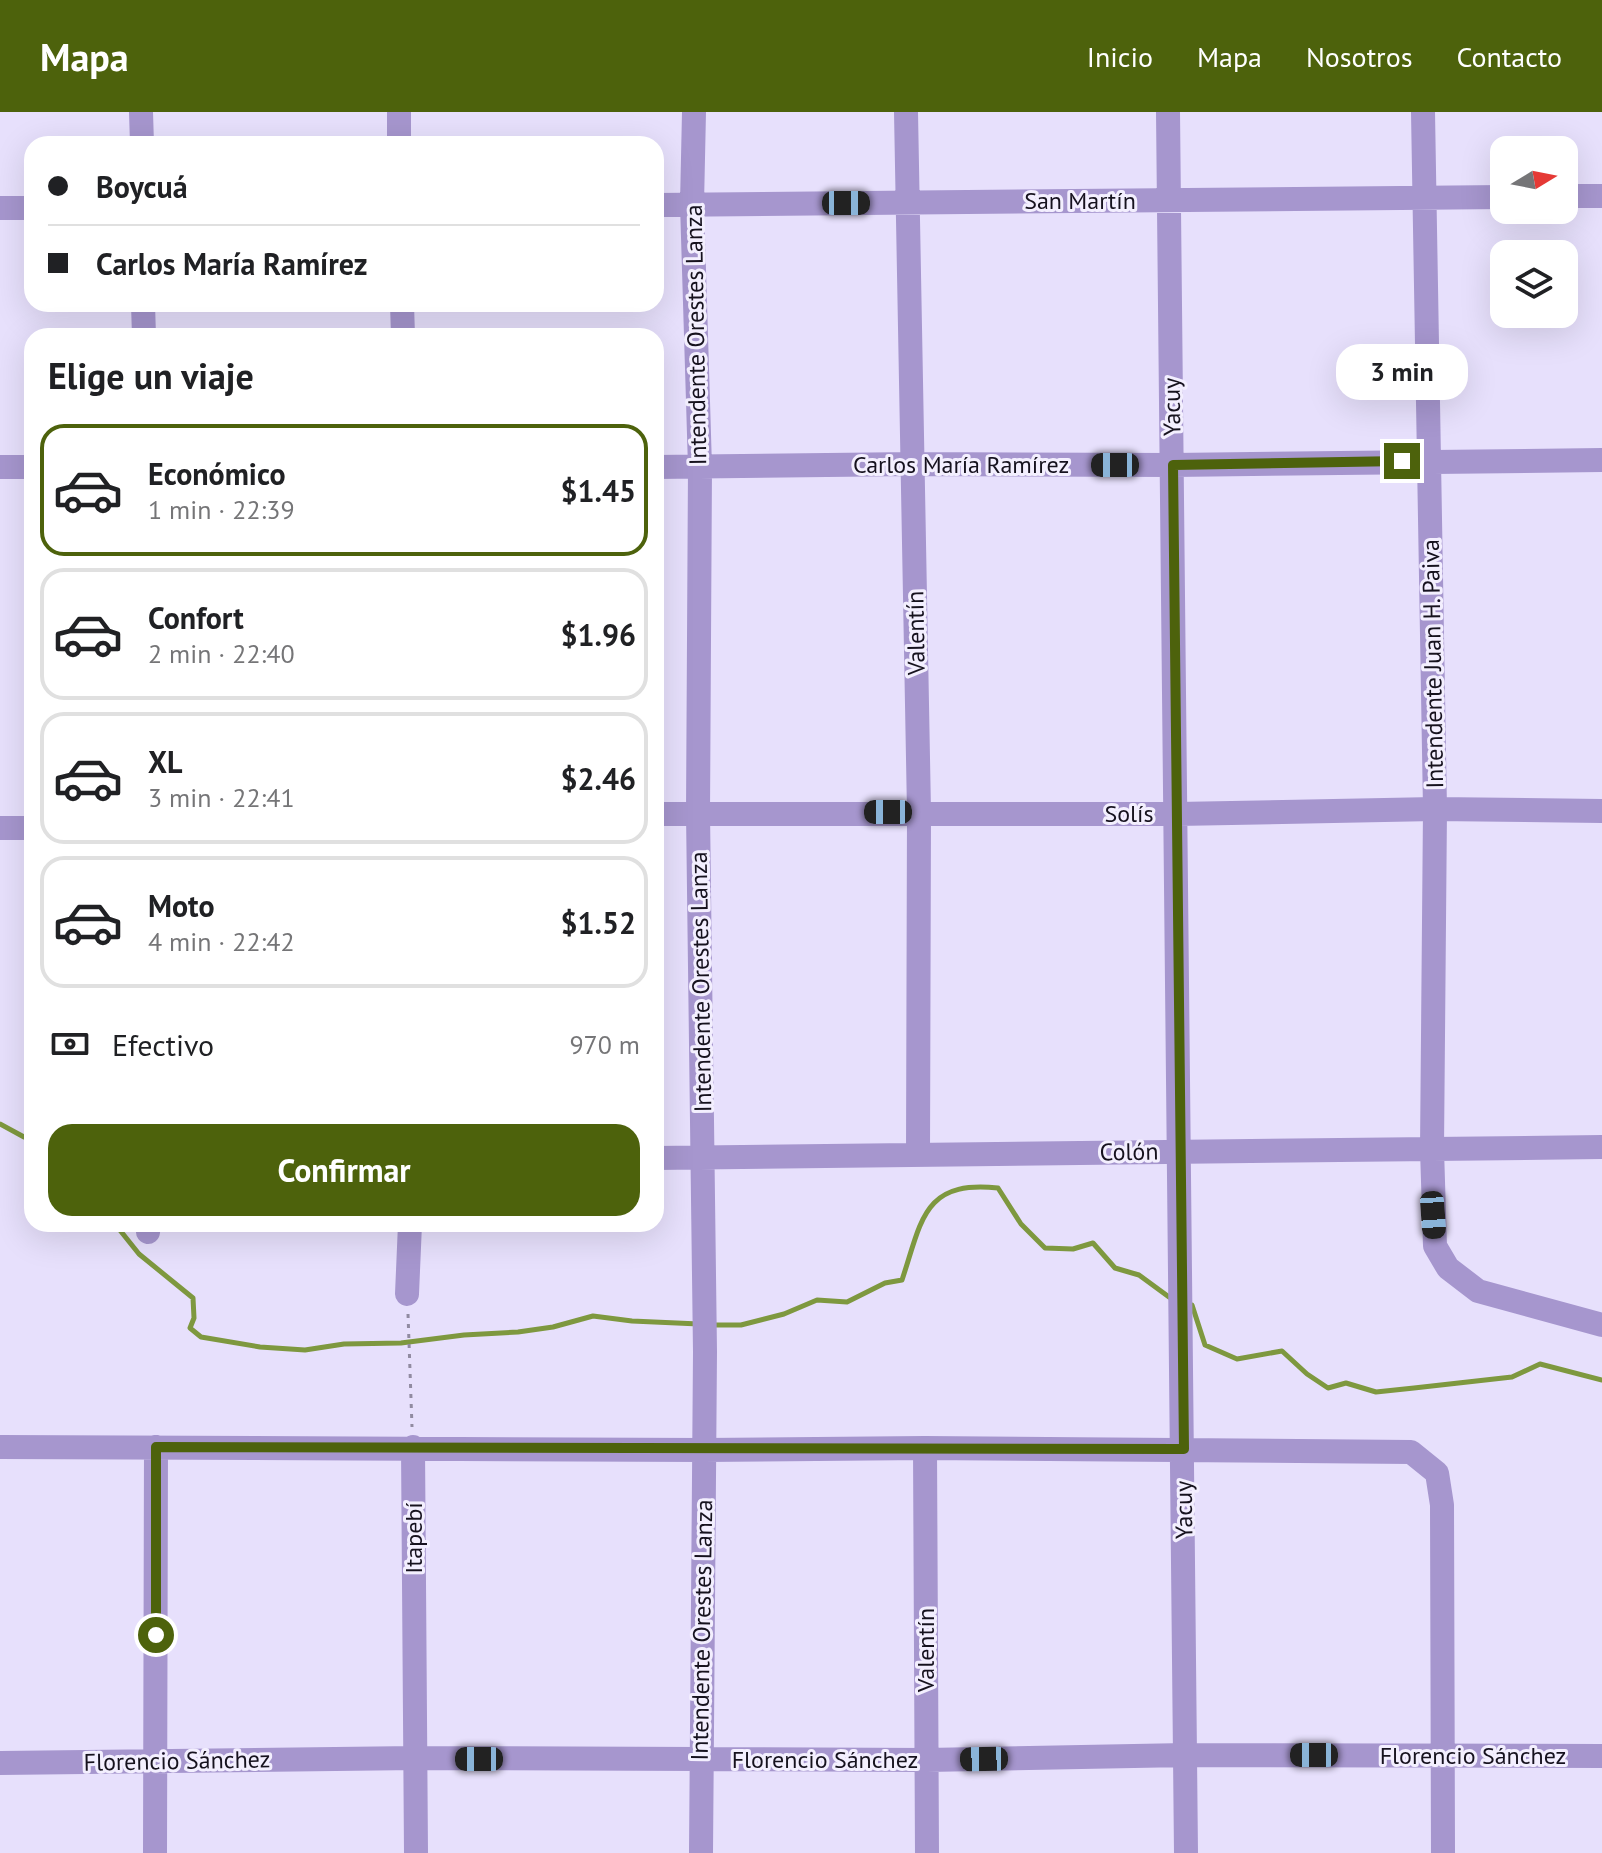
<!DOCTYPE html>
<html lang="es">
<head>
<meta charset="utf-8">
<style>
	:root { --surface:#fff; --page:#f2f2f2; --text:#202124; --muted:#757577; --line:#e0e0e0; --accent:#4d620c }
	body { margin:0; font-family:"PT Sans",sans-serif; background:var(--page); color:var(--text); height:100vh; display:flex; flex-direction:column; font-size:30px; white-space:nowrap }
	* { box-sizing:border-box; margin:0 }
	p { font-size:26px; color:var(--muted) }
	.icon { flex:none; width:44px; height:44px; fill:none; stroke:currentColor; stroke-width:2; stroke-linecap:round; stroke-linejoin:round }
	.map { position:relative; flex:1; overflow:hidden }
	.sheet { position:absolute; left:24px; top:216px; width:640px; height:904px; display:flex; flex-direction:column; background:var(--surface); border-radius:24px; box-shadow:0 8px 32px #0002 }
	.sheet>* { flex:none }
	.hud { position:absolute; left:24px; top:24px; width:640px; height:176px; border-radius:24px; box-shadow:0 8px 32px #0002; display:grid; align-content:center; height:176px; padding:0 24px; background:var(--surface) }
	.needle { width:52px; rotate:80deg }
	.controls { position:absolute; left:1490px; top:24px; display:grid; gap:16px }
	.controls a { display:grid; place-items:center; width:88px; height:88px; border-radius:16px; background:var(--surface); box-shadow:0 8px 32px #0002; font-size:40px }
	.end { position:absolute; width:36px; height:36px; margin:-18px; border:10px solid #4d620c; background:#fff; box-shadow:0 0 0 4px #fff }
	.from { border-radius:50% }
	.bubble { position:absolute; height:56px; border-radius:24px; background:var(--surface); box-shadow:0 8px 32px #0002; font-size:26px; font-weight:700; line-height:56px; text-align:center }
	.car { position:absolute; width:24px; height:48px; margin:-24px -12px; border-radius:10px; box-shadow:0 0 6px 2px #0007; background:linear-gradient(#222 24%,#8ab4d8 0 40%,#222 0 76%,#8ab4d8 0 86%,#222 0) }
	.hud b { display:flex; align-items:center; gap:28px; height:76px; font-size:30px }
	.hud b+b { border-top:2px solid var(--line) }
	.hud i { width:20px; height:20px; background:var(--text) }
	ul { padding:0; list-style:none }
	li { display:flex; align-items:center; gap:24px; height:132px; margin:0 16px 12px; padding:0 8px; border:4px solid var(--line); border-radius:24px }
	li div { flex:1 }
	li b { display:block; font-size:30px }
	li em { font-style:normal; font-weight:700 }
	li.active { border-color:var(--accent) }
	li>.icon { width:72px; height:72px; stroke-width:1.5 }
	h2 { padding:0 24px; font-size:36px; line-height:96px }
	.pay { display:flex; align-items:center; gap:20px; height:88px; padding:0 24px; font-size:30px }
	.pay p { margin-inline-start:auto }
	.action { display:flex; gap:16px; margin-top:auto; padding:16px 24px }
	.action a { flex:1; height:92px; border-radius:24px; background:var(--accent); color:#fff; font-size:32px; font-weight:700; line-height:92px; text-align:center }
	header { display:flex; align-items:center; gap:48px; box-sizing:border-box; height:112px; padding:0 40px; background:var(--accent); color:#fff }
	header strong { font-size:38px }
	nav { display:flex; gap:44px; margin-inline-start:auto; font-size:28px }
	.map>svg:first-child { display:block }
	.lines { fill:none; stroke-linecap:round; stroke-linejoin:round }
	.stream { stroke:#7e983f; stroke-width:5 }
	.path { stroke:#918ba1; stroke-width:3; stroke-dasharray:4 6; stroke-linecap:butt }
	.minor { stroke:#a696ce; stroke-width:24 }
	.route { stroke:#4d620c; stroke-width:10 }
	.labels { text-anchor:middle; stroke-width:6; stroke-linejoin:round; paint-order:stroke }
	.street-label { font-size:24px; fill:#16121e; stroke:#f3effe }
</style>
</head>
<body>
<header>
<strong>Mapa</strong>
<nav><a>Inicio</a><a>Mapa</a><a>Nosotros</a><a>Contacto</a></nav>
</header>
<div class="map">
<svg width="1602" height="1741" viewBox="0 0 1602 1741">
	<rect width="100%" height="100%" fill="#e7e0fc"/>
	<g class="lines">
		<path class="stream" d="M0,1012l24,13h8
			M115,1112l24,30 54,44 1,20 -4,10 11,9 59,10 45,3 39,-6 57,-1 63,-8 54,-3 35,-5 40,-11 39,5 67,3
			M1192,1193l13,40 32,14 45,-8 25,23 21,14 18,-5 30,9 38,-4 98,-11 28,-13 62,16
			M712,1213h29l43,-11 33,-14 30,2 38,-19 17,-3c20,-60 21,-100 96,-92l23,36 24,24 28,1 20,-6 22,25 24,7 30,22"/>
		<path class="path" d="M408,1202l4,113"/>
		<path class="minor" d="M141,0l1,32
			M399,0v32
			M694,0l-2,92 8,263 -2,346 7,539 -4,501
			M906,0l13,700 -1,342
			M1168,0l18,1741
			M1423,0l12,697 -3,340 3,97 13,22 30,23 124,34
			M1564,84h38
			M656,93l848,-8
			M0,96h32
			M143,192l1,32
			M402,192l1,32
			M0,355h32
			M656,355l257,-3 260,1 429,-5
			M656,702h521l258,-5 167,2
			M0,716h32
			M656,1046l946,-11
			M148,1120l1,-8
			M407,1182l3,-70
			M0,1335l704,3 221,-2 486,4 26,21 5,32 1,348
			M413,1335l3,406
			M925,1336l2,405
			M0,1651l416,-5 511,2 259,-5 416,1
			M155,1741l1,-406"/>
	</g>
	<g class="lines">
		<path class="route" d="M156,1523v-188l1028,2 -11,-984 229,-4"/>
	</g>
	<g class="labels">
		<g class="street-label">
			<text x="1080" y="97">San Martín</text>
			<text transform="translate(696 223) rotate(-91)" y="8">Intendente Orestes Lanza</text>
			<text transform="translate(1172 295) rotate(-91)" y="8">Yacuy</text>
			<text x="961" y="361">Carlos María Ramírez</text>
			<text transform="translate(916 521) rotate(-91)" y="8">Valentín</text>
			<text transform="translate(1433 552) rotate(-91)" y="8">Intendente Juan H. Paiva</text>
			<text x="1129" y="710">Solís</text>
			<text transform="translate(701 870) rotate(-91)" y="8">Intendente Orestes Lanza</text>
			<text transform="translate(1129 1040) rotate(-1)" y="8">Colón</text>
			<text transform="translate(1184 1398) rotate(-91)" y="8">Yacuy</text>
			<text transform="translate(414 1426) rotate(-90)" y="8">Itapebí</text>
			<text transform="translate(702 1518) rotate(-89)" y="8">Intendente Orestes Lanza</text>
			<text transform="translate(926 1538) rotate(-90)" y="8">Valentín</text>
			<text x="1473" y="1652">Florencio Sánchez</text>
			<text x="825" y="1656">Florencio Sánchez</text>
			<text transform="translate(177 1649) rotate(-1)" y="8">Florencio Sánchez</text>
		</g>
	</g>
</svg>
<div class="controls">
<a><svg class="needle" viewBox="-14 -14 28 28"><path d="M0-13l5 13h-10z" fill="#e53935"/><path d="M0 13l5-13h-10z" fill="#757577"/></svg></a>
<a><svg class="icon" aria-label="layers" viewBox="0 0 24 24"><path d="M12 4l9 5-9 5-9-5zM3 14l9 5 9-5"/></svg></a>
</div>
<i class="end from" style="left:156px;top:1523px"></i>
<i class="end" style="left:1402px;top:349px"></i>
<div class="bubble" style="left:1336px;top:232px;width:132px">3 min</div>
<i class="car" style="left:846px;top:91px;rotate:90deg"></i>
<i class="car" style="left:1115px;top:353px;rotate:270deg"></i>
<i class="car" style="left:888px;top:700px;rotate:270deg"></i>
<i class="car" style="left:1433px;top:1103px;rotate:176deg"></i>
<i class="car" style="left:1314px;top:1643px;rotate:270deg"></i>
<i class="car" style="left:479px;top:1647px;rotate:270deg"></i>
<i class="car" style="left:984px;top:1647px;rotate:269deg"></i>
<div class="hud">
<b><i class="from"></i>Boycuá</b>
<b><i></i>Carlos María Ramírez</b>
</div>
<section class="sheet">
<h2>Elige un viaje</h2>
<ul>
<li class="active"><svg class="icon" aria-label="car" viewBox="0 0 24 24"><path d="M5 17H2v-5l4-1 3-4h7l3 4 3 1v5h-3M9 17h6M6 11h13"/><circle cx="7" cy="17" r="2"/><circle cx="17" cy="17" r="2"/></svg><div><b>Económico</b><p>1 min · 22:39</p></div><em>$1.45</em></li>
<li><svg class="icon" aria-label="car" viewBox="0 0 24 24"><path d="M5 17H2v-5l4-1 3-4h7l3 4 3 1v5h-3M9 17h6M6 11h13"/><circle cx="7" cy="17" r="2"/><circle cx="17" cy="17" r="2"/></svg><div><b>Confort</b><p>2 min · 22:40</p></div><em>$1.96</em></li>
<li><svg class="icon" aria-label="car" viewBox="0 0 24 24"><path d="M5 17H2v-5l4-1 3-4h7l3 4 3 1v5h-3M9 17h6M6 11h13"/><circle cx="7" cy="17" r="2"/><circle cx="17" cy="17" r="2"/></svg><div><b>XL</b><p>3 min · 22:41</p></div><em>$2.46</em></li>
<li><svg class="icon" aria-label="car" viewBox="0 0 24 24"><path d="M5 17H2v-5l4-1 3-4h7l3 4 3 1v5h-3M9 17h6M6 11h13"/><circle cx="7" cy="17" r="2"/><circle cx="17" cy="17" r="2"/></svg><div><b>Moto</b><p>4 min · 22:42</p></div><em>$1.52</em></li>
</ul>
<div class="pay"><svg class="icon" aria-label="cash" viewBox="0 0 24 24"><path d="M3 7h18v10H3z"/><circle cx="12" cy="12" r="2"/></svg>Efectivo<p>970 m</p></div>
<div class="action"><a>Confirmar</a></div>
</section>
</div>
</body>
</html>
